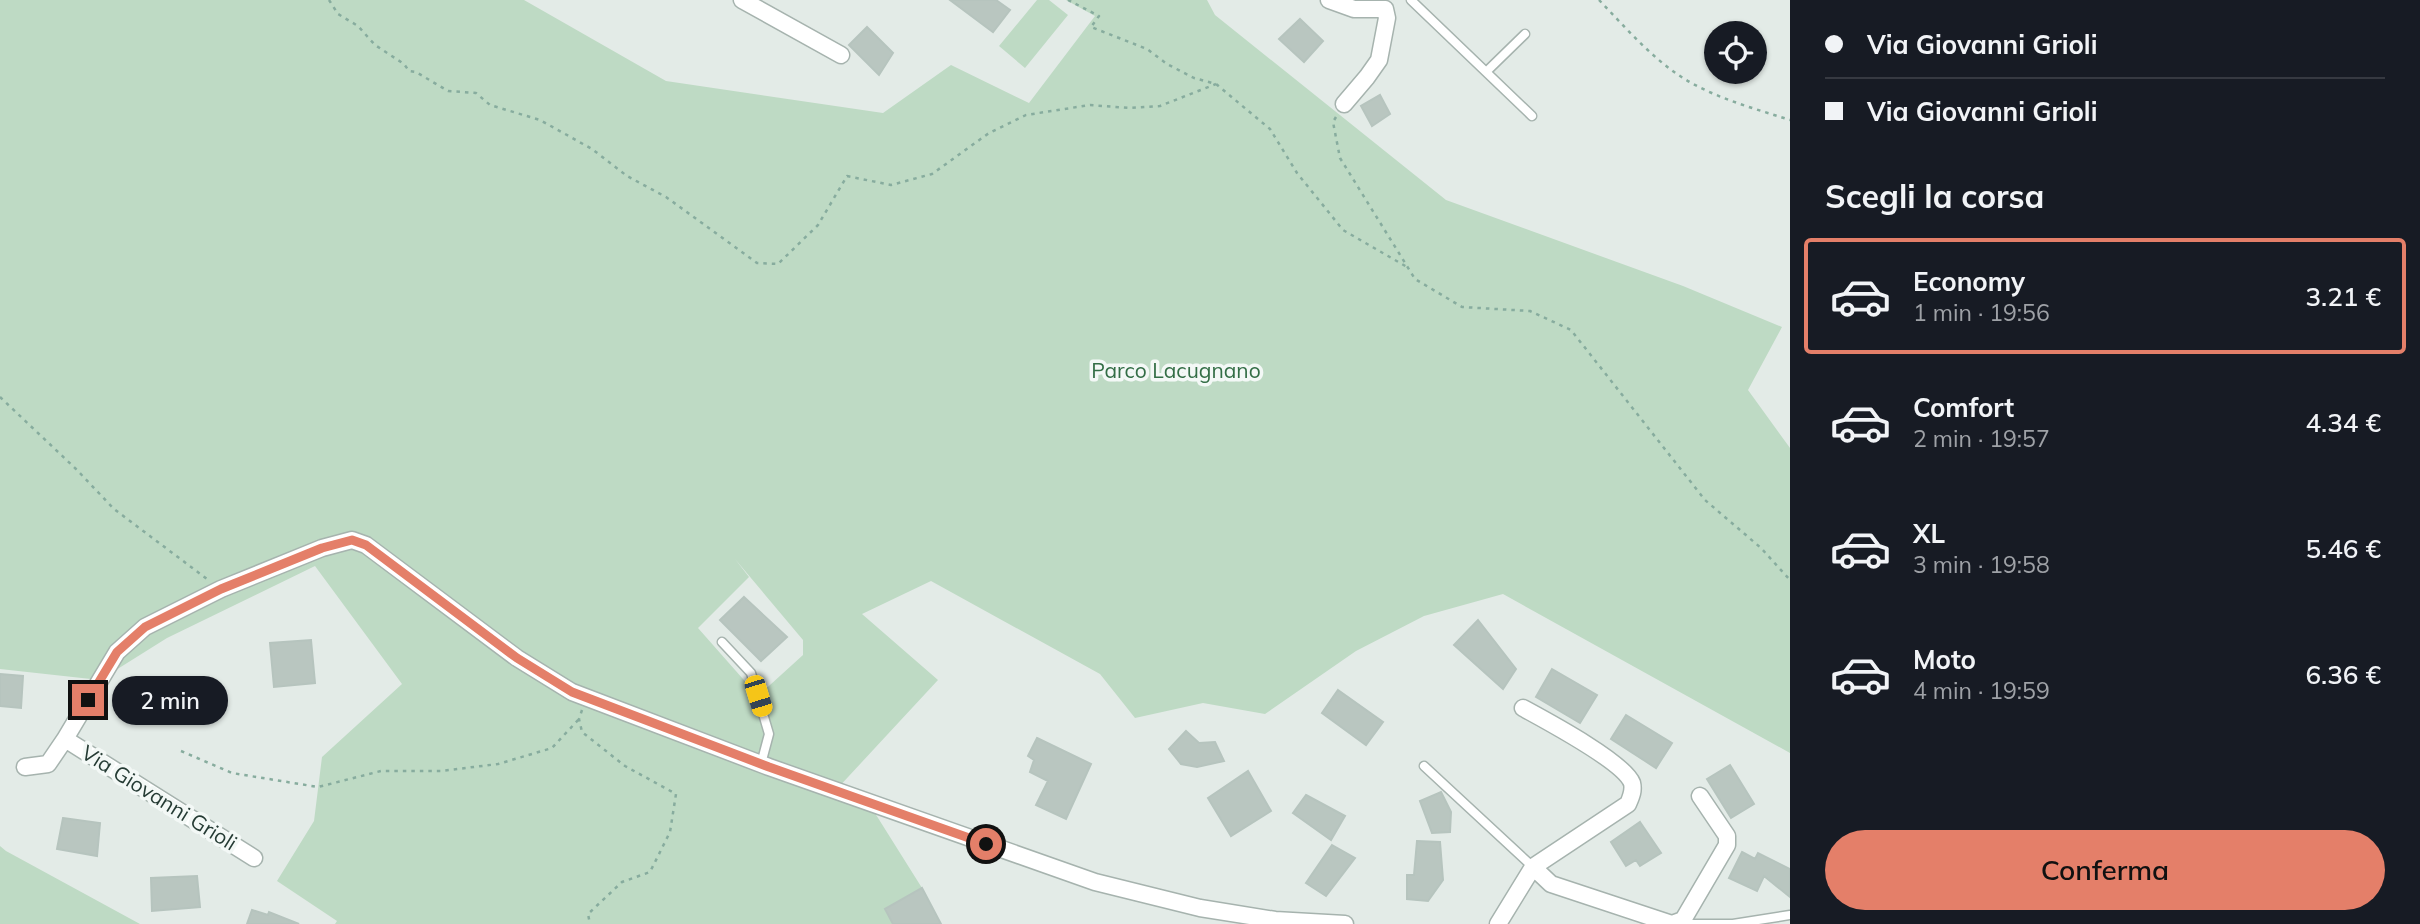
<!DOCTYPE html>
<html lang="it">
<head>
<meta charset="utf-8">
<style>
	:root { --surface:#171b24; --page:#242831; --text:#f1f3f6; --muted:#9ea1a6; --line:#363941; --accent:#e47f69 }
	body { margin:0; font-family:Mulish,sans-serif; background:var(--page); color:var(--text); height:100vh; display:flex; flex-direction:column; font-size:26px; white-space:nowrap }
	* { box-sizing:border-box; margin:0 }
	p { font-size:23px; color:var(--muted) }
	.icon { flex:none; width:38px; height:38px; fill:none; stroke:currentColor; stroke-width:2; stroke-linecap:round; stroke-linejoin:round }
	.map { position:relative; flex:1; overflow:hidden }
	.drawer { display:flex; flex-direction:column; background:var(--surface); width:630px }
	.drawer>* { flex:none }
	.hud { display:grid; align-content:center; height:154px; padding:0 35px; background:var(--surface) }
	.tools { position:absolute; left:1704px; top:21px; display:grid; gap:14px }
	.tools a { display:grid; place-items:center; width:63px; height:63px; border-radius:50%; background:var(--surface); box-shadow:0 2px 5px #0004; font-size:35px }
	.end { position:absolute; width:32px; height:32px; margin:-16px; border:9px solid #e47f69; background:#111; box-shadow:0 0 0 4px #111 }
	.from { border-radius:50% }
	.bubble { position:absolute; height:49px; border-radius:24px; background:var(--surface); box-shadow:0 2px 5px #0004; font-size:23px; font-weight:600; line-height:49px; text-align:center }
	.car { position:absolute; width:21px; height:42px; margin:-21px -10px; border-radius:9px; box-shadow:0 0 5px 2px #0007; background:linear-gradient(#f5c518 24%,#345 0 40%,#f5c518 0 76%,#345 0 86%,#f5c518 0) }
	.hud b { display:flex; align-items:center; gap:24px; height:66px; font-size:26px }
	.hud b+b { border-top:2px solid var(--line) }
	.hud i { width:18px; height:18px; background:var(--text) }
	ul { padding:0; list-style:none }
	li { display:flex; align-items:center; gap:21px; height:116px; margin:0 14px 10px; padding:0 21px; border:4px solid transparent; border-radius:7px }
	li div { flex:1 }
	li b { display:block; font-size:26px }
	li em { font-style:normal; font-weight:600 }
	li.active { border-color:var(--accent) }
	li>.icon { width:63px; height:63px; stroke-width:1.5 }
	h2 { padding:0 35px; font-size:32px; line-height:84px }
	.primary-button { display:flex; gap:14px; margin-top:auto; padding:14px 35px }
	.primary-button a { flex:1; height:80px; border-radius:42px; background:var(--accent); color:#111; font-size:28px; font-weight:600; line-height:80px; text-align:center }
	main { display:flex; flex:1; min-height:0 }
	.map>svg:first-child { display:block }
	.green { fill:#bedac4; fill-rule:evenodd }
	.building { fill:#b9c6c0; stroke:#b6c4be; stroke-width:2 }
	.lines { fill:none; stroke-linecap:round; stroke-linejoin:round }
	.lane-casing { stroke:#a6b3ae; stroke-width:11 }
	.street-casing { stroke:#a6b3ae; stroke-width:19 }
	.path { stroke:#87ac9e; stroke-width:2.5; stroke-dasharray:3.5 5; stroke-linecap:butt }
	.lane { stroke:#fff; stroke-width:8 }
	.street { stroke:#fff; stroke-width:16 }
	.route { stroke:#e47f69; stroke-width:9 }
	.labels { text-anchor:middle; stroke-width:7; stroke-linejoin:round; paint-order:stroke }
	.park-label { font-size:21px; fill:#336e46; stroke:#f3f8f6 }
	.street-label { font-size:21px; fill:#253b34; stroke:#f3f8f6 }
</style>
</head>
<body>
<main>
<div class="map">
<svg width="1790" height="924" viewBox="0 0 1790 924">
	<rect width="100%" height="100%" fill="#e3ebe7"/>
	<path class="green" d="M0,0h524l142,81 217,32 68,-48 78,38 66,-87 -29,-16h141l8,15 231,185 237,86 99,41 -34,63 42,58v305l-287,-159 -79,22 -68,35 -91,63 -62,-11 -68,15 -35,-44 -169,-93 -69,33 76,66 -102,110 32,12 54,86 -36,21 7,15h-558l2,-3 -60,-40 37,-60 8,-64 80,-73 -87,-118 -148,72 -67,42 -100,-11zM735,559l68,81v15l-45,41 -60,-68 51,-51z
		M1037,0h12l19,15 -43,53 -26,-22z
		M0,846l6,5 134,73h-140z"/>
	<path class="building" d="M950,0h46l14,10 -17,22z
		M1300,19l23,22 -19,21 -25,-23z
		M867,27l26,26 -14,22 -30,-30z
		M1380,95l10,19 -18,12 -11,-20z
		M744,597l43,40 -26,24 -41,-41z
		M1478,620l38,49 -13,20 -49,-44z
		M311,640l4,43 -41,4 -4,-44z
		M1552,669l45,26 -17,28 -44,-26z
		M0,674l23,2 -2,32 -21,-2z
		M1338,690l45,32 -17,23 -44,-32z
		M1626,715l46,28 -16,25 -45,-29z
		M1186,731l13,12 16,-1 9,19 -27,6 -16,-3 -12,-15z
		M1037,738l54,26 -25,55 -30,-14 12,-24 -18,-9 4,-12 -6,-4z
		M1730,765l24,39 -23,14 -24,-39z
		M1248,771l23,40 -40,25 -23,-38z
		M1441,792l10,20 -1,20 -18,1 -12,-32z
		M1306,795l39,21 -14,24 -38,-27z
		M63,818l37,5 -3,33 -40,-7z
		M1640,822l21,31 -21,13 -4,-6 -10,6 -15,-24z
		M1417,841l23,1 3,38 -15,21 -21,-2v-24h7z
		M1332,845l23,13 -29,38 -20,-13z
		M1742,852l13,7 3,-6 32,16v28l-26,-21 -7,15 -28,-13z
		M197,876l3,31 -48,4 -1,-33z
		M922,888l19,36h-48l-8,-15z
		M252,910l16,5 1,-3 30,12h-52z"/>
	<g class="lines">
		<defs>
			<path id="lane" d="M1411,0l121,116
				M1486,72l39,-38
				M722,642l29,31 18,61 -8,30
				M1424,766l109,101
				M1680,924h53l57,-9"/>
			<path id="street" d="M742,0l99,55
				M1329,0l25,9h31
				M1344,104l23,-27 12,-17 8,-42 -2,-9
				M65,739l52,-87 28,-25 76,-38 101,-41 30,-8 14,5 151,113 55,34 197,75 326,115 105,26 75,12 70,4
				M25,767l23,-3 17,-25 189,119
				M1533,867l18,17 121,40 11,-4 44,-75v-9l-27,-40
				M1498,924l35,-57 95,-63c3,-7 6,-13 4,-21 -8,-21 -87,-63 -109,-75"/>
		</defs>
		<use href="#lane" class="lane-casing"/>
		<use href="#street" class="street-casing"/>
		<path class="path" d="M329,0l9,14 20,12 17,19 29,19 5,7 7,1 32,19 28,2 14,12 50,15 52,29 35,27 39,21 91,66 21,1 40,-39 29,-49 44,9 41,-11 57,-41 37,-18 64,-10 40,3 30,-2 56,-22
			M1068,0l31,16 -8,11 56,22 20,15 27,14 22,6 54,45 27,44 46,57 64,37
			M1599,0c30,31 59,66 98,86 29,15 62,24 93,34
			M1336,117l-3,5 7,36 75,121 47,28 68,4 41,19 134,170 56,48 29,32
			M0,397l76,72 38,40 93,70
			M582,710l-3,9 3,13 43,34 51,28 -6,38 -20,40 -28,10 -34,32 2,10
			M181,751l51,22 86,14 63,-16h60l57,-7 54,-16 27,-29"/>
		<use href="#lane" class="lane"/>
		<use href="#street" class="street"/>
	</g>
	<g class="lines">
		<path class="route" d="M88,700l29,-48 28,-25 76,-38 101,-41 30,-8 14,5 151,113 55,34 197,75 217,77"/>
	</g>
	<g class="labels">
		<g class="park-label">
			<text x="1176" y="378">Parco Lacugnano</text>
		</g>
		<g class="street-label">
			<text transform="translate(159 798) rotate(32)" y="7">Via Giovanni Grioli</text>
		</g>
	</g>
</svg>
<div class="tools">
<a><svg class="icon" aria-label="locate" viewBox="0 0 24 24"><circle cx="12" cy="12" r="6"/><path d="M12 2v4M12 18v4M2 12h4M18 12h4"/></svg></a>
</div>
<i class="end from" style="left:986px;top:844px"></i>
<i class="end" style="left:88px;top:700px"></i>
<div class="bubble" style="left:112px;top:676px;width:116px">2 min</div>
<i class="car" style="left:758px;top:696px;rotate:163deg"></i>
</div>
<section class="drawer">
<div class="hud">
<b><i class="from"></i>Via Giovanni Grioli</b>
<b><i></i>Via Giovanni Grioli</b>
</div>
<h2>Scegli la corsa</h2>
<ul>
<li class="active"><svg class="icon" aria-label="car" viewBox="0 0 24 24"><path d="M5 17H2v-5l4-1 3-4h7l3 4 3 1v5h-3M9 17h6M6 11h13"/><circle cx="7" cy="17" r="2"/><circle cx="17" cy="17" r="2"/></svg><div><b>Economy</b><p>1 min · 19:56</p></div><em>3.21 €</em></li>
<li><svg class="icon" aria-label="car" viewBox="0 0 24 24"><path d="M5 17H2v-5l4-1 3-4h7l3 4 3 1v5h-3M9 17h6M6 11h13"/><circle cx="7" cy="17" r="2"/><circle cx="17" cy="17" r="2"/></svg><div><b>Comfort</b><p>2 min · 19:57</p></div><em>4.34 €</em></li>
<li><svg class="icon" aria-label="car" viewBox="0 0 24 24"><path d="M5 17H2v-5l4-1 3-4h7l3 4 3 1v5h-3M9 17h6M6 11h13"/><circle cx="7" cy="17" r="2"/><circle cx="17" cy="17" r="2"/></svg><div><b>XL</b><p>3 min · 19:58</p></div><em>5.46 €</em></li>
<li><svg class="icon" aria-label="car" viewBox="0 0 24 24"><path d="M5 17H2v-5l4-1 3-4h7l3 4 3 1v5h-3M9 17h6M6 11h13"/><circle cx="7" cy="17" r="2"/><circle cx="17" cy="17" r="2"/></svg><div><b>Moto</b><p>4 min · 19:59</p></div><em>6.36 €</em></li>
</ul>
<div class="primary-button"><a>Conferma</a></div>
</section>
</main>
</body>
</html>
